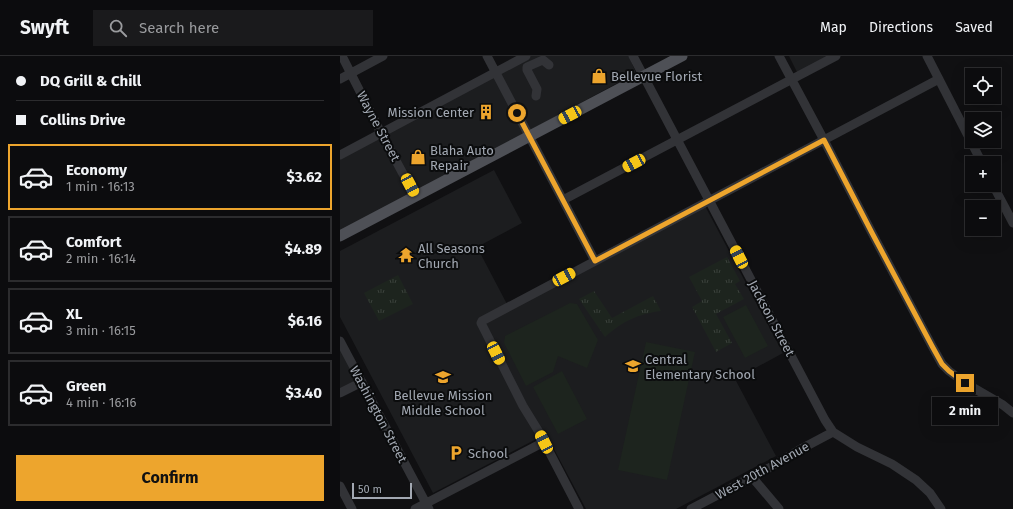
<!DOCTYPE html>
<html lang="en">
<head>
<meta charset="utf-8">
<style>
	:root { --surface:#0c0c0e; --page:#1a1a1c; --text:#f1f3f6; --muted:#9a9b9e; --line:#2c2c2e; --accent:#eda52d }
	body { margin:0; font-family:"Fira Sans",sans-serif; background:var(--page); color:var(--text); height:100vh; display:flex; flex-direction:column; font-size:15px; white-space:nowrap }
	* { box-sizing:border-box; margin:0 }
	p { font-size:13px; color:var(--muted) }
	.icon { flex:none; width:22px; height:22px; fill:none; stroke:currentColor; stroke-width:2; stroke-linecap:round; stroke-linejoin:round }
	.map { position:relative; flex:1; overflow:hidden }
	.panel { display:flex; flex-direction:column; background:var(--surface); width:340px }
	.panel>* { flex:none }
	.top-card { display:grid; align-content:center; height:88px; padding:0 16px; background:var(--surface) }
	.buttons { position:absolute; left:625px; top:12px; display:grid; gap:8px }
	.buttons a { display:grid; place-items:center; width:36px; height:36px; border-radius:0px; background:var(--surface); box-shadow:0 4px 16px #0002,0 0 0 1px var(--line); font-size:20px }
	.scale { position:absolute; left:12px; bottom:10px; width:60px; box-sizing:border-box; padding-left:4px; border:2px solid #a2a8b2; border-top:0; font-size:11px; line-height:14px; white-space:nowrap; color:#a2a8b2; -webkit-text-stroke:3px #0b0c0d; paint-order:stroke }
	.end { position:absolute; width:18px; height:18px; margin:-9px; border:5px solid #eda52d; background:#111; box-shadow:0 0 0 2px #111 }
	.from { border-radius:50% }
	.bubble { position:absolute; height:28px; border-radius:0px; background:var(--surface); box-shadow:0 4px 16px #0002,0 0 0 1px var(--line); font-size:13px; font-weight:700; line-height:28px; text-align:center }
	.car { position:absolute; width:12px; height:24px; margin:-12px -6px; border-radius:5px; box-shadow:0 0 3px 1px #0007; background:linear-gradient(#f5c518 24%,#345 0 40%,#f5c518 0 76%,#345 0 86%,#f5c518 0) }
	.top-card b { display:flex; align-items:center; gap:14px; height:38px; font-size:15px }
	.top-card b+b { border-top:1px solid var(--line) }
	.top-card i { width:10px; height:10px; background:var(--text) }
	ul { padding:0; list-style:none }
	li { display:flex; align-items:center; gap:12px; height:66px; margin:0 8px 6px; padding:0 8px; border:2px solid var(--line); border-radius:0px }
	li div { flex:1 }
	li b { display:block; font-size:15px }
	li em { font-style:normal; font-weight:700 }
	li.selected { border-color:var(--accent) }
	li>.icon { width:36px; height:36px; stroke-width:1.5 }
	.primary-button { display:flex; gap:8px; margin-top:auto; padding:8px 16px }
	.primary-button a { flex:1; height:46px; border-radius:0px; background:var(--accent); color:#111; font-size:16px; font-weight:700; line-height:46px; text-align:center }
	header { display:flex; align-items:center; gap:24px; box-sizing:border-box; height:56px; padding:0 20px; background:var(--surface); border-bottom:1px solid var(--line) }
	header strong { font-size:19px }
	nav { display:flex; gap:22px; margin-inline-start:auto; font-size:14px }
	.search { width:280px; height:36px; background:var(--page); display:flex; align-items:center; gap:10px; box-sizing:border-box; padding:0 14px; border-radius:0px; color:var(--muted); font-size:15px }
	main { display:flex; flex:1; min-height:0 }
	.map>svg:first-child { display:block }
	.built { fill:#1c1d1f }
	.green { fill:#1d241e }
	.park { fill:url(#park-tufts) }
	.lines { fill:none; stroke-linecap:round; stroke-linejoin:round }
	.minor { stroke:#323337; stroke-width:9 }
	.major { stroke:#4e5056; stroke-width:11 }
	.route { stroke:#eda52d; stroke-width:5 }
	.labels { text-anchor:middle; stroke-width:4; stroke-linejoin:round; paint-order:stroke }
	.poi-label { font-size:13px; fill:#a2a8b2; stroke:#0b0c0d; text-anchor:start }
	.street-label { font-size:13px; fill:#a2a8b2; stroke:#0b0c0d }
</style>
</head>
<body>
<header>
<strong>Swyft</strong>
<div class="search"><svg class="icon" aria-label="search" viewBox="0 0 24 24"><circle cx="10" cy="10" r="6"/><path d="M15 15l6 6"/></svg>Search here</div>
<nav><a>Map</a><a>Directions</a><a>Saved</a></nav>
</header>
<main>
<section class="panel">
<div class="top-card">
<b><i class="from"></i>DQ Grill &amp; Chill</b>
<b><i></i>Collins Drive</b>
</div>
<ul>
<li class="selected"><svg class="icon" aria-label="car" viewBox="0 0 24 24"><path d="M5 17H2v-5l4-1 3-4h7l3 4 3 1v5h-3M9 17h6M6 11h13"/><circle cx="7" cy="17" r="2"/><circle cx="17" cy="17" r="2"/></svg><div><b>Economy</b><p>1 min · 16:13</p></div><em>$3.62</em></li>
<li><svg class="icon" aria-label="car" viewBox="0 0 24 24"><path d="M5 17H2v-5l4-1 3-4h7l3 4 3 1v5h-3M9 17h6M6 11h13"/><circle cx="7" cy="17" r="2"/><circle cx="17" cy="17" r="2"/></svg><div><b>Comfort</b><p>2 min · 16:14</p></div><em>$4.89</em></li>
<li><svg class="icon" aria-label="car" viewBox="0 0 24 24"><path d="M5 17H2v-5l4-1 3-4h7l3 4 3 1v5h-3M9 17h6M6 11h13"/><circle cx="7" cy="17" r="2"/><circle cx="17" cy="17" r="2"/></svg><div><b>XL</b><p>3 min · 16:15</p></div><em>$6.16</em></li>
<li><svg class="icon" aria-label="car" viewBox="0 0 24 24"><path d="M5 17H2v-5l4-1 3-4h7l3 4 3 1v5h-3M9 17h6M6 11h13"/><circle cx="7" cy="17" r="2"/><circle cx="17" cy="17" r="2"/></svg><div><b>Green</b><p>4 min · 16:16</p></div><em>$3.40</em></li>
</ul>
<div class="primary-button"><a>Confirm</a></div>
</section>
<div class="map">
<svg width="673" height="453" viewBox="0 0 673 453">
	<defs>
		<pattern id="park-tufts" width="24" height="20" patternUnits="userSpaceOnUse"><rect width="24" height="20" fill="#1d241e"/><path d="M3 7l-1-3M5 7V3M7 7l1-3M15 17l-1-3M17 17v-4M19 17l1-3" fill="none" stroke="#3b413c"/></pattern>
	</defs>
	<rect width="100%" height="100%" fill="#101012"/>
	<path class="built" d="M186,0h103l7,17 -216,117 -80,46v-82z
		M449,0h47l-37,20z
		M154,114l28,53 -45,24 31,59 196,-102 79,149 -48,26 41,77 -100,53h-90l-40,-75 -113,59 -93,-176v-66z
		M0,284l22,42 -22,12z"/>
	<path class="green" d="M230,247l7,1 21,36 -11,28 -29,-12 -5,16 -27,14 -22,-43 1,-7z
		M406,249l22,41 -23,12 -22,-41z
		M306,286l49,10 -28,128 -49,-10z
		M222,315l25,48 -29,15 -25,-47z"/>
	<path class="park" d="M387,201l13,24 -5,3 9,15 -28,15 16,29 -16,9 -24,-45 10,-6 -13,-24z
		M58,219l15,29 -34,17 -15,-28z
		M254,235l18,27 41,-22 8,15c-23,3 -38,10 -56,26l-26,-38z"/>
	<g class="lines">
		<path class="minor" d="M2,0l39,77 34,63
			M147,0l108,205
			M293,0l192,364 8,12 24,15 35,17 24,16 14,13 11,16
			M439,0l45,84 47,91 61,115 10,18 7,7 16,12 38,22 10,8
			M587,0l55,107
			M0,23l43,-23
			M196,40l1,-7 -10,-19v-3l16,-7 6,5
			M0,99l186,-99
			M653,129l20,38
			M223,144l273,-144
			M0,285l89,168
			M0,337l22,-11
			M412,421l27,32
			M0,430l12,23
			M75,453l129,-67
			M239,453l-40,-77 -16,-26 -42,-83 1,-2 457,-242
			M351,453l78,-41 30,-18 34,-18"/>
		<path class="major" d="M0,180l342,-180"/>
	</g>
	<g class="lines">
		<path class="route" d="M177,57l78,148 229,-121 47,91 61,115 10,18 7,7 16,12"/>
	</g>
	<defs>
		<symbol id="shop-bare" viewBox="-9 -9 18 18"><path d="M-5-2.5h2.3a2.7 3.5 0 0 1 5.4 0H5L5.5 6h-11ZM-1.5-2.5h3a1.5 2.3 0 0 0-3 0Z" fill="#eda52d" stroke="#0b0c0d" stroke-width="2.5" paint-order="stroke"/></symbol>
		<symbol id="building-bare" viewBox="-9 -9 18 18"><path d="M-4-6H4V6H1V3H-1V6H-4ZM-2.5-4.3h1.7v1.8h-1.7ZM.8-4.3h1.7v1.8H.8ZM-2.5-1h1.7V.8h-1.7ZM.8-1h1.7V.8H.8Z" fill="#eda52d" stroke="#0b0c0d" stroke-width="2.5" paint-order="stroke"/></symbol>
		<symbol id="temple-bare" viewBox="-9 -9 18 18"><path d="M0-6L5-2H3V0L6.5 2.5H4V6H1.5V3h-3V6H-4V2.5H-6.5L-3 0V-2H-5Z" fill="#eda52d" stroke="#0b0c0d" stroke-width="2.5" paint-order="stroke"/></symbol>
		<symbol id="school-bare" viewBox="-9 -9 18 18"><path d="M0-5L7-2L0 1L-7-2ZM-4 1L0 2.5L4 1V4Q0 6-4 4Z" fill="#eda52d" stroke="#0b0c0d" stroke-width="2.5" paint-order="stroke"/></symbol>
		<symbol id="parking-bare" viewBox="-9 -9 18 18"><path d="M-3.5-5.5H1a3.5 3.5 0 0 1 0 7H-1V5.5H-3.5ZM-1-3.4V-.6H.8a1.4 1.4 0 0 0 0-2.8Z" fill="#eda52d" stroke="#0b0c0d" stroke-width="2.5" paint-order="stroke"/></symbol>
	</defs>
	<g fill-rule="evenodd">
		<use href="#shop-bare" x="248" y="9" width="22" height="22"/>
		<use href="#building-bare" x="135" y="45" width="22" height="22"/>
		<use href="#shop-bare" x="67" y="90" width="22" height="22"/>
		<use href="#temple-bare" x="55" y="188" width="22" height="22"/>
		<use href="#school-bare" x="282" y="299" width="22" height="22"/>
		<use href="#school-bare" x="92" y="310" width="22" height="22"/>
		<use href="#parking-bare" x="105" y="386" width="22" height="22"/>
	</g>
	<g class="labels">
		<g class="poi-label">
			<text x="271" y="25">Bellevue Florist</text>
			<text x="134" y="61" text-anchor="end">Mission Center</text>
			<text x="90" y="99">Blaha Auto<tspan x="90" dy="15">Repair</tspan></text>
			<text x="78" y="197">All Seasons<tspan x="78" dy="15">Church</tspan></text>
			<text x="305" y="308">Central<tspan x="305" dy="15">Elementary School</tspan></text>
			<text x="103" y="344" text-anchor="middle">Bellevue Mission<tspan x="103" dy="15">Middle School</tspan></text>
			<text x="128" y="402">School</text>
		</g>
		<g class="street-label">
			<text transform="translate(39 70) rotate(62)" y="5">Wayne Street</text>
			<text transform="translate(432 262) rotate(62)" y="5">Jackson Street</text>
			<text transform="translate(39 358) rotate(62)" y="5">Washington Street</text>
			<text transform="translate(422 414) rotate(-29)" y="5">West 20th Avenue</text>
		</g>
	</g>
</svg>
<div class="buttons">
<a><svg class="icon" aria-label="locate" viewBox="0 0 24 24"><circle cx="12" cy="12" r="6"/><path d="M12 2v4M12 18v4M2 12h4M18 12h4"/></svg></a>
<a><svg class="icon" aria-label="layers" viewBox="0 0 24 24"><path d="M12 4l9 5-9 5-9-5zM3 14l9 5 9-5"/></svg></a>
<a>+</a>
<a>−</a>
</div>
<div class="scale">50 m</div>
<i class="end from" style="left:177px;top:57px"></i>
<i class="end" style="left:625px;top:327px"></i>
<div class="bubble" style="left:592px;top:341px;width:66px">2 min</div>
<i class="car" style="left:230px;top:59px;rotate:242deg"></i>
<i class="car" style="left:294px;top:107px;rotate:242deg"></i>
<i class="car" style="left:70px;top:129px;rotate:152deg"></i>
<i class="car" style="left:399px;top:201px;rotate:333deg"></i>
<i class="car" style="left:224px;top:221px;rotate:62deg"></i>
<i class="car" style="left:156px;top:297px;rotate:153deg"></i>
<i class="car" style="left:204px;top:386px;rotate:333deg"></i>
</div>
</main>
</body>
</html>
